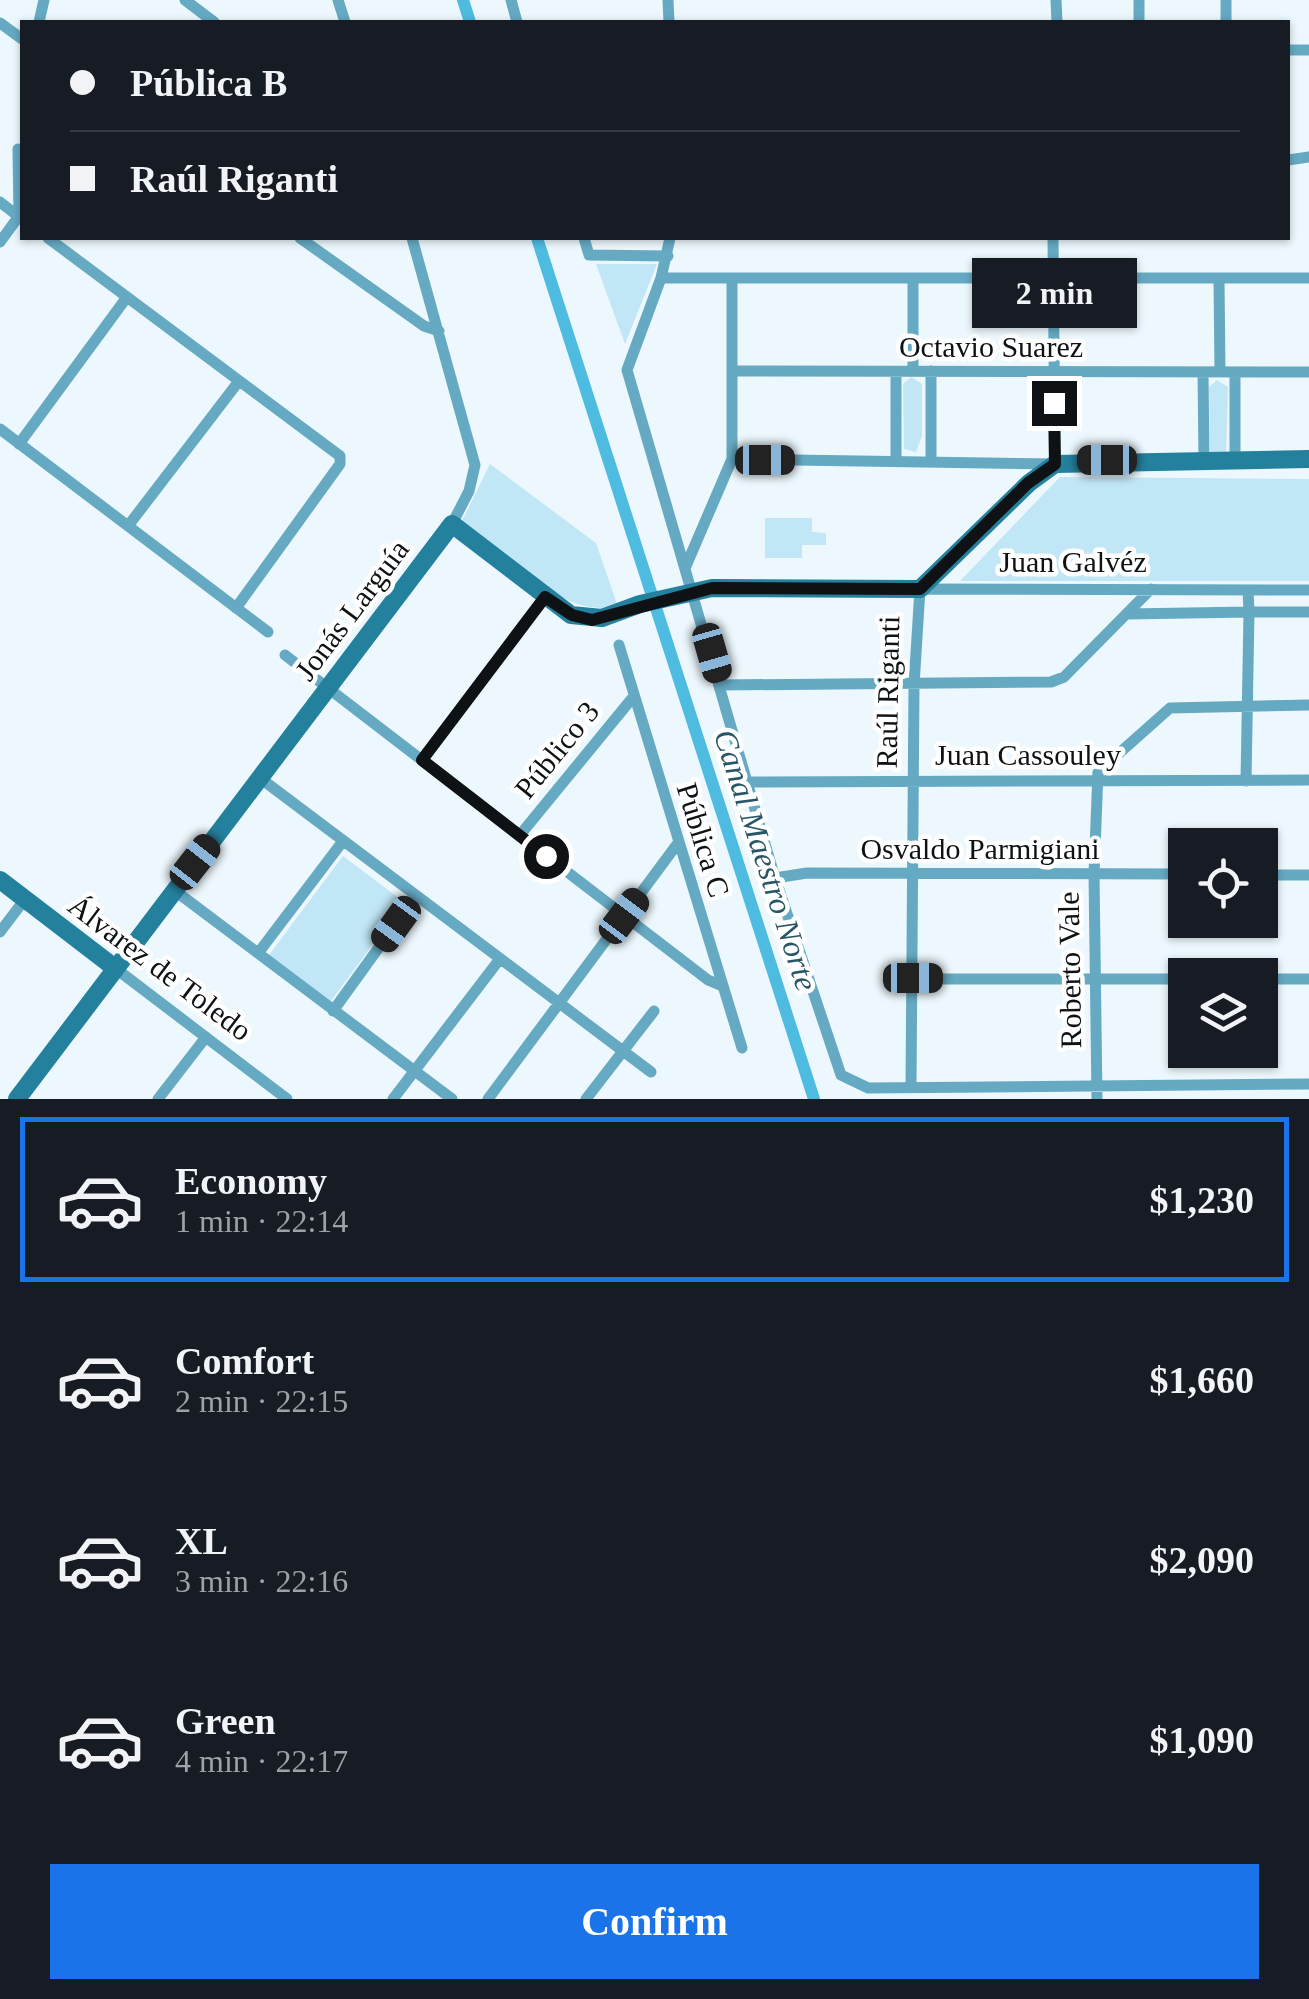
<!DOCTYPE html>
<html lang="en">
<head>
<meta charset="utf-8">
<style>
	:root { --surface:#171b24; --page:#242831; --text:#f1f3f6; --muted:#9ea1a6; --line:#363941; --accent:#1a73e8 }
	body { margin:0; font-family:"Times New Roman",serif; background:var(--page); color:var(--text); height:100vh; display:flex; flex-direction:column; font-size:38px; white-space:nowrap }
	* { box-sizing:border-box; margin:0 }
	p { font-size:32px; color:var(--muted) }
	.icon { flex:none; width:55px; height:55px; fill:none; stroke:currentColor; stroke-width:2; stroke-linecap:round; stroke-linejoin:round }
	.map { position:relative; height:1099px; overflow:hidden }
	.side { display:flex; flex-direction:column; background:var(--surface); flex:1 }
	.side>* { flex:none }
	.top-card { position:absolute; left:20px; top:20px; width:1270px; height:220px; border-radius:0px; box-shadow:0 2px 8px #0004; display:grid; align-content:center; height:220px; padding:0 50px; background:var(--surface) }
	.tools { position:absolute; left:1168px; top:828px; display:grid; gap:20px }
	.tools a { display:grid; place-items:center; width:110px; height:110px; border-radius:0px; background:var(--surface); box-shadow:0 2px 8px #0004; font-size:50px }
	.end { position:absolute; width:45px; height:45px; margin:-22px; border:12px solid #0e1214; background:#fff; box-shadow:0 0 0 5px #fff }
	.from { border-radius:50% }
	.bubble { position:absolute; height:70px; border-radius:0px; background:var(--surface); box-shadow:0 2px 8px #0004; font-size:32px; font-weight:700; line-height:70px; text-align:center }
	.car { position:absolute; width:30px; height:60px; margin:-30px -15px; border-radius:12px; box-shadow:0 0 8px 2px #0007; background:linear-gradient(#222 24%,#8ab4d8 0 40%,#222 0 76%,#8ab4d8 0 86%,#222 0) }
	.top-card b { display:flex; align-items:center; gap:35px; height:95px; font-size:38px }
	.top-card b+b { border-top:2px solid var(--line) }
	.top-card i { width:25px; height:25px; background:var(--text) }
	ul { padding:18px 0 0; list-style:none }
	li { display:flex; align-items:center; gap:30px; height:165px; margin:0 20px 15px; padding:0 30px; border:5px solid transparent; border-radius:0px }
	li div { flex:1 }
	li b { display:block; font-size:38px }
	li em { font-style:normal; font-weight:700 }
	li.current { border-color:var(--accent) }
	li>.icon { width:90px; height:90px; stroke-width:1.5 }
	.cta { display:flex; gap:20px; margin-top:auto; padding:20px 50px }
	.cta a { flex:1; height:115px; border-radius:0px; background:var(--accent); color:#fff; font-size:40px; font-weight:700; line-height:115px; text-align:center }
	.map>svg:first-child { display:block }
	.green { fill:#c1e6f5 }
	.lines { fill:none; stroke-linecap:round; stroke-linejoin:round }
	.canal { stroke:#4ebce1; stroke-width:12 }
	.minor { stroke:#66a9c2; stroke-width:11 }
	.secondary { stroke:#24819e; stroke-width:18 }
	.route { stroke:#0e1214; stroke-width:12 }
	.labels { text-anchor:middle; stroke-width:9; stroke-linejoin:round; paint-order:stroke }
	.street-label { font-size:30px; fill:#0e1214; stroke:#fff }
	.water-label { font-size:32px; font-style:italic; fill:#285666; stroke:#fff }
</style>
</head>
<body>
<div class="map">
<svg width="1309" height="1099" viewBox="0 0 1309 1099">
	<rect width="100%" height="100%" fill="#ecf8fd"/>
	<path class="green" d="M596,264h61l-32,80z
		M911,377l11,7v52l-6,16 -12,-3 -1,-65z
		M1217,380l11,7 -2,65h-16l-1,-65z
		M490,464l106,79 22,64c-64,10 -107,-53 -156,-86z
		M1060,477l249,2v102h-349z
		M765,518h47v14l14,1v12h-24v13h-37z
		M343,856l61,46 -73,99 -62,-46z"/>
	<g class="lines">
		<path class="canal" d="M463,0l7,22
			M537,238l277,861"/>
		<path class="minor" d="M185,0l29,22
			M338,0l7,22
			M511,0l6,22
			M668,0l1,22
			M1056,0l1,22
			M1139,0v22
			M1226,0v22
			M39,22l5,-22
			M0,23l22,16
			M1288,50h21
			M1288,160l21,-3
			M0,202l22,17
			M48,238l292,218v8l-104,144
			M300,238l124,88 15,5
			M412,238l63,227 -6,26 -17,33
			M584,238l5,17 79,1
			M670,238l-9,40 -34,92 148,508 66,197 27,13 441,-4
			M0,242l19,-26 -1,-67
			M661,278h648
			M913,279v92
			M1219,279l1,93
			M732,371l577,1
			M1203,372l1,88
			M1235,372v87
			M0,429l268,203
			M19,444l108,-147
			M732,459l323,5 -2,-226
			M896,460v-88
			M931,461v-90
			M128,526l111,-145
			M686,566l46,-107v-181
			M1248,590l1,22h60
			M1127,614l122,-2 -3,169
			M619,645l123,403
			M285,655l423,325 12,5
			M721,685l330,-3 13,-5 87,-88
			M422,760l123,-163
			M260,778l391,294
			M748,782l561,-2
			M520,835l114,-139
			M1260,875h49
			M775,878l32,-5 378,1
			M174,890l278,209
			M0,932l25,-33
			M259,952l84,-111
			M115,968l172,131
			M913,979h272
			M1260,979h49
			M333,1011l83,-115
			M911,1087l3,-402 6,-96 389,1
			M158,1099l48,-62
			M393,1099l106,-139
			M488,1099l190,-256
			M586,1099l68,-88
			M1097,1099l-3,-225 4,-102 72,-64 139,-3"/>
		<path class="secondary" d="M0,880l115,88
			M17,1099l435,-575 119,91 31,3 38,-14 72,-16 208,1 109,-106 26,-19 254,-5"/>
	</g>
	<g class="lines">
		<path class="route" d="M546,856l-124,-96 123,-163 27,18 20,5 120,-32 208,1 108,-106 27,-19 -1,-61"/>
	</g>
	<g class="labels">
		<g class="street-label">
			<text x="991" y="357">Octavio Suarez</text>
			<text x="1073" y="572">Juan Galvéz</text>
			<text transform="translate(352 610) rotate(-53)" y="10">Jonás Larguía</text>
			<text transform="translate(888 692) rotate(-89)" y="10">Raúl Riganti</text>
			<text transform="translate(557 750) rotate(-51)" y="10">Público 3</text>
			<text x="1028" y="765">Juan Cassouley</text>
			<text transform="translate(703 840) rotate(73)" y="10">Pública C</text>
			<text x="980" y="859">Osvaldo Parmigiani</text>
			<text transform="translate(160 968) rotate(37)" y="10">Álvarez de Toledo</text>
			<text transform="translate(1070 970) rotate(-91)" y="10">Roberto Vale</text>
		</g>
		<g class="water-label">
			<text transform="translate(766 860) rotate(72)" y="11">Canal Maestro Norte</text>
		</g>
	</g>
</svg>
<div class="tools">
<a><svg class="icon" aria-label="locate" viewBox="0 0 24 24"><circle cx="12" cy="12" r="6"/><path d="M12 2v4M12 18v4M2 12h4M18 12h4"/></svg></a>
<a><svg class="icon" aria-label="layers" viewBox="0 0 24 24"><path d="M12 4l9 5-9 5-9-5zM3 14l9 5 9-5"/></svg></a>
</div>
<i class="end from" style="left:546px;top:856px"></i>
<i class="end" style="left:1054px;top:403px"></i>
<div class="bubble" style="left:972px;top:258px;width:165px">2 min</div>
<i class="car" style="left:765px;top:460px;rotate:90deg"></i>
<i class="car" style="left:1107px;top:460px;rotate:270deg"></i>
<i class="car" style="left:712px;top:653px;rotate:164deg"></i>
<i class="car" style="left:195px;top:862px;rotate:38deg"></i>
<i class="car" style="left:624px;top:916px;rotate:37deg"></i>
<i class="car" style="left:396px;top:924px;rotate:216deg"></i>
<i class="car" style="left:913px;top:978px;rotate:90deg"></i>
<div class="top-card">
<b><i class="from"></i>Pública B</b>
<b><i></i>Raúl Riganti</b>
</div>
</div>
<section class="side">
<ul>
<li class="current"><svg class="icon" aria-label="car" viewBox="0 0 24 24"><path d="M5 17H2v-5l4-1 3-4h7l3 4 3 1v5h-3M9 17h6M6 11h13"/><circle cx="7" cy="17" r="2"/><circle cx="17" cy="17" r="2"/></svg><div><b>Economy</b><p>1 min · 22:14</p></div><em>$1,230</em></li>
<li><svg class="icon" aria-label="car" viewBox="0 0 24 24"><path d="M5 17H2v-5l4-1 3-4h7l3 4 3 1v5h-3M9 17h6M6 11h13"/><circle cx="7" cy="17" r="2"/><circle cx="17" cy="17" r="2"/></svg><div><b>Comfort</b><p>2 min · 22:15</p></div><em>$1,660</em></li>
<li><svg class="icon" aria-label="car" viewBox="0 0 24 24"><path d="M5 17H2v-5l4-1 3-4h7l3 4 3 1v5h-3M9 17h6M6 11h13"/><circle cx="7" cy="17" r="2"/><circle cx="17" cy="17" r="2"/></svg><div><b>XL</b><p>3 min · 22:16</p></div><em>$2,090</em></li>
<li><svg class="icon" aria-label="car" viewBox="0 0 24 24"><path d="M5 17H2v-5l4-1 3-4h7l3 4 3 1v5h-3M9 17h6M6 11h13"/><circle cx="7" cy="17" r="2"/><circle cx="17" cy="17" r="2"/></svg><div><b>Green</b><p>4 min · 22:17</p></div><em>$1,090</em></li>
</ul>
<div class="cta"><a>Confirm</a></div>
</section>
</body>
</html>
